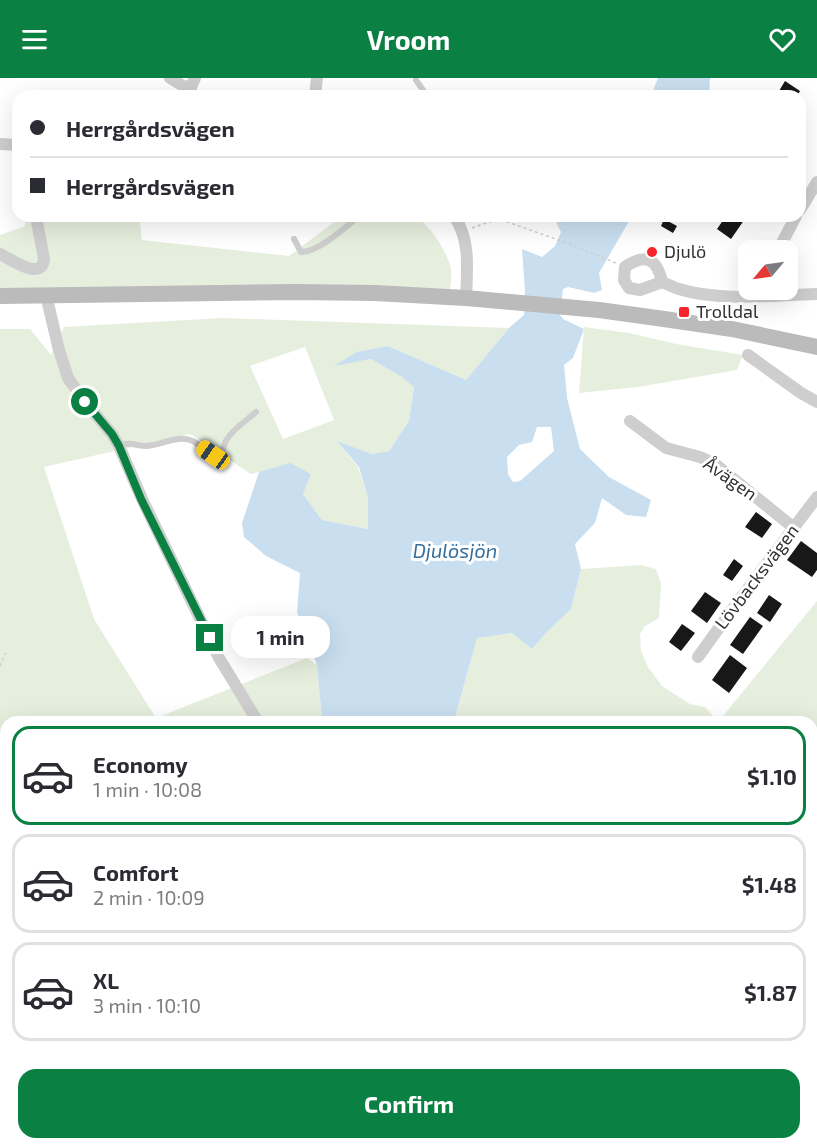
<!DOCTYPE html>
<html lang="en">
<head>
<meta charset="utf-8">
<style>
	:root { --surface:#fff; --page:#f7f7f7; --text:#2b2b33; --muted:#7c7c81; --line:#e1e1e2; --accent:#0b8043 }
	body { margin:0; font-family:"Exo 2",sans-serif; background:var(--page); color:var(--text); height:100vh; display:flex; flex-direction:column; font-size:22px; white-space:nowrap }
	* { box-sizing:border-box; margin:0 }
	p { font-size:20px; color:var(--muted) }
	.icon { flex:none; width:33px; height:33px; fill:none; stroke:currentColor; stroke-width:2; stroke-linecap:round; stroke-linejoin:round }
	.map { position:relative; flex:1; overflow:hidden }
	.details { position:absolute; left:0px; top:638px; width:818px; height:434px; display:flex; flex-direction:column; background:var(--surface); border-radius:18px 18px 0 0; box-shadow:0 6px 24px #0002 }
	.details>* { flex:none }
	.guide { position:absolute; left:12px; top:12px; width:794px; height:132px; border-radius:18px; box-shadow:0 6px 24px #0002; display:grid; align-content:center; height:132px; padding:0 18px; background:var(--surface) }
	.needle { width:39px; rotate:241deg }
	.controls { position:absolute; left:738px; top:162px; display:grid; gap:12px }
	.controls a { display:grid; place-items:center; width:60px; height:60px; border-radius:12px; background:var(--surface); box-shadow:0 6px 24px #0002; font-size:30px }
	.end { position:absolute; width:27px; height:27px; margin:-14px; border:8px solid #0b8043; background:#fff; box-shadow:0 0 0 3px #fff }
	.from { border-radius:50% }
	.bubble { position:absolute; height:42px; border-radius:18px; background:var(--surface); box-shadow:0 6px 24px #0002; font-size:20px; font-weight:700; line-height:42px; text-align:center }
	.car { position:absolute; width:18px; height:36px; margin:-18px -9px; border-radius:8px; box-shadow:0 0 4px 2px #0007; background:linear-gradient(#f5c518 24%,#345 0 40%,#f5c518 0 76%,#345 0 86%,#f5c518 0) }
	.guide b { display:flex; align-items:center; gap:21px; height:57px; font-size:22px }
	.guide b+b { border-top:2px solid var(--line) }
	.guide i { width:15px; height:15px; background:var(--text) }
	ul { padding:10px 0 0; list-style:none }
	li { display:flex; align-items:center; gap:18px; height:99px; margin:0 12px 9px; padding:0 6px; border:3px solid var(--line); border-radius:18px }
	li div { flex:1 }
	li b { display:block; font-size:22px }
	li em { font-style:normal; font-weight:700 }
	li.active { border-color:var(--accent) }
	li>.icon { width:54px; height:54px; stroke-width:1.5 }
	.primary-button { display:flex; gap:12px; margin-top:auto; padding:12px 18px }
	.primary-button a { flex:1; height:69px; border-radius:18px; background:var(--accent); color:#fff; font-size:24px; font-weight:700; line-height:69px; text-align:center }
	header { display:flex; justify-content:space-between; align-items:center; height:78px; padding:0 18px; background:var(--accent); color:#fff; font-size:27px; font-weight:700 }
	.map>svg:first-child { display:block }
	.green { fill:#e6efde; fill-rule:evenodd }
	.water { fill:#c9dff0; fill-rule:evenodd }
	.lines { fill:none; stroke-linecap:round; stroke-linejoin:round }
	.river { stroke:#c9dff0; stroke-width:16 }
	.building { fill:#181818 }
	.path { stroke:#cecece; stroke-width:1.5; stroke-dasharray:3 3; stroke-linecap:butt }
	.service { stroke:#cecece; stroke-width:6 }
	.minor { stroke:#cecece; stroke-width:12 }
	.secondary { stroke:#bbb; stroke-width:16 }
	.route { stroke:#0b8043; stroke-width:8 }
	.poi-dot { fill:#f72429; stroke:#fff; stroke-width:2 }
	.labels { text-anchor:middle; stroke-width:6; stroke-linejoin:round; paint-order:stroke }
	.poi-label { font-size:18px; fill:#313131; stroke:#fff; text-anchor:start }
	.street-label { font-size:18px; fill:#313131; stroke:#fff }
	.water-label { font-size:20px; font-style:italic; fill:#356f9d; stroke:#fff }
</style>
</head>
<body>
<header><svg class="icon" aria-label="menu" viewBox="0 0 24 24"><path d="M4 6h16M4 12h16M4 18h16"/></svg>Vroom<svg class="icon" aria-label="heart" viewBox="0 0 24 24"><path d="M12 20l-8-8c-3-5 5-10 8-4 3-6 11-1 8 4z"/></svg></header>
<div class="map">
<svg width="817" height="1070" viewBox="0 0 817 1070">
	<rect width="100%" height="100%" fill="#fff"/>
	<path class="green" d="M26,138h113l3,24 147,16 53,-40h72c15,8 31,32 36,49 2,7 1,16 0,24l-450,1v-55l25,-9z
		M223,240l286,10 -43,52 -78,-34 -52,19 35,-6 29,17 14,10 -5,35 -20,30 -17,3 -34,-12 20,25 10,31v31l-46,-9 -19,-26 8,-21 -52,-1 -8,2 -61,-40 -146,33 50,152 62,99 151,-60 10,7 5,56 -316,1v167h-3l-3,-3v-557h30l21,26 13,-28zM305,269l29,73 -51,19 -33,-73z
		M584,249l45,6 47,11 67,11 -6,15 -99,17 -59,6z
		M641,487l15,4 5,15 -2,34 -14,8 -5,8 1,17 7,16 14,19 28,18 15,3 11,12 7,-3 94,-115v547h-61l-1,-5h57v-421h-358l23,-85 35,-4 20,16 14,-16 25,-24 10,-40z
		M619,1065h110l-1,5h-107z"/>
	<path class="water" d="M658,0h52l-1,18h-58z
		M553,138h79l-33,57 3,17 -8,3 -26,-6 -5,2 -3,26 3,4 21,10 -11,29 -9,7 3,33 13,51 29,28 42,23 -5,17 -20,-2 -24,-17 -7,25 -20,21 6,25 -10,40 -25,24 -14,16 -20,-16 -35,5 -23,83h-132l-5,-56 -20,-53 3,-39 -34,-17 -22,-19 -2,-14 17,-51 31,-9 21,11 -8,20 19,26 46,9v-31l-9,-31 -22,-26 35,13 17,-3 20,-30 5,-34 -14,-11 -29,-17 -37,7 23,-14 31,-6 78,34 43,-52 15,-13 1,-25 -3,-41 20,8 13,-11 6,-14zM537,349h14l3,24 -34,30 -7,1 -5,-8 -1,-17 12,-12 13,-3z
		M0,808l3,3h3v254h172l1,5h-179z"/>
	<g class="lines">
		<path class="river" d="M752,1065l3,5"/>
	</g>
	<path class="building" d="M785,3l15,10 -3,5h-21z
		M726,138h21l-16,23 -14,-10z
		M664,141l13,7 -4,7 -12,-7z
		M756,434l16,12 -10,14 -17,-11z
		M801,463l16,12v17l-5,7 -25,-17z
		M734,481l9,7 -11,15 -9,-6z
		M705,514l16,11 -14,20 -16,-12z
		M769,517l13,9 -12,18 -13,-9z
		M750,539l13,9 -20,28 -13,-9z
		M682,546l13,9 -14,18 -12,-9z
		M730,577l17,13 -18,25 -17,-13z"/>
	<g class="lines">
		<path class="path" d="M472,150l17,-6 13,-2 62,22 52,21
			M0,588l6,-13
			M0,701l6,6
			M185,1065l1,5"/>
		<path class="service" d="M416,2l11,16
			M294,161l7,13c16,1 45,-25 58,-36
			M119,368c12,-5 16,0 28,0 15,-1 31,-12 46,-5 7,4 13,10 20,14 14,-1 8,-8 14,-16 7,-11 19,-18 29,-27
			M403,1065l6,5"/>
		<path class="minor" d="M170,0l13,8 8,1
			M191,18v-9l4,-9
			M315,18l2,-18
			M0,66l18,1
			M800,132l17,-28
			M454,138c17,24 13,54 12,82
			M780,172l3,-9 13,-25
			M0,176c11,5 42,28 44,5l-8,-43
			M662,204c-5,-24 -17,-29 -37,-15l-1,13 5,8 11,2 22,-8c5,2 11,5 17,7 41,13 96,6 138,5
			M46,217l13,55 9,28 17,24 27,32 7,12 23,53 77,159 39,64
			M748,277l53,38 16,9
			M630,343l36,27 34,9 15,7 79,64
			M698,579l36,-50 83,-110"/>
		<path class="secondary" d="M0,218l295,-4 80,1 91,5 133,12 65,9 68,10 85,18"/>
	</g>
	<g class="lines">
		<path class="route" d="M85,324l27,32 7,12 22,53 69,139"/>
	</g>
	<g class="poi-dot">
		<circle cx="652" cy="174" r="6"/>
		<rect x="678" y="228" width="12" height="12" rx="3"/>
	</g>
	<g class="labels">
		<g class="poi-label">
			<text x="664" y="180">Djulö</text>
			<text x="696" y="240">Trolldal</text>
		</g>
		<g class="street-label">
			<text transform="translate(730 401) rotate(35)" y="6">Åvägen</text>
			<text transform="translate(757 499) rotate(-53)" y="6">Lövbacksvägen</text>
		</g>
		<g class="water-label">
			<text x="455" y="480">Djulösjön</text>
		</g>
	</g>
</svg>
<div class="controls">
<a><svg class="needle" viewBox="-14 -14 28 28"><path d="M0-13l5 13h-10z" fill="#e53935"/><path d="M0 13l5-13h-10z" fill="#7c7c81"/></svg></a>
</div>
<i class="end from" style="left:85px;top:324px"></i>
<i class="end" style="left:210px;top:560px"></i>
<div class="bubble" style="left:231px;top:538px;width:99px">1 min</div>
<i class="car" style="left:213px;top:377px;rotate:305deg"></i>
<div class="guide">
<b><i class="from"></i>Herrgårdsvägen</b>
<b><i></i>Herrgårdsvägen</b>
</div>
<section class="details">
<ul>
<li class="active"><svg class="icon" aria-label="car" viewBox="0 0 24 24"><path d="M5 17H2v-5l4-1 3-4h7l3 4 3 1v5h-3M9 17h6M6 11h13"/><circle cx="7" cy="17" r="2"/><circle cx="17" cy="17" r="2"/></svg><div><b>Economy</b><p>1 min · 10:08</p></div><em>$1.10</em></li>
<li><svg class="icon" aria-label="car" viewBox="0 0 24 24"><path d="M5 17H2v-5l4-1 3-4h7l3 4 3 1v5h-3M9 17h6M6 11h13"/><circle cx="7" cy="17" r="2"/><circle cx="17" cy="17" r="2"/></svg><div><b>Comfort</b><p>2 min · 10:09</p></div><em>$1.48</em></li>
<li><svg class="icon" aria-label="car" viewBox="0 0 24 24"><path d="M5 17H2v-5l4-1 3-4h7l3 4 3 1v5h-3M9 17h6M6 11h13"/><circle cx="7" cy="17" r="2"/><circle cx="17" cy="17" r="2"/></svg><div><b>XL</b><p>3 min · 10:10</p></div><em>$1.87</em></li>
</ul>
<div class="primary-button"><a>Confirm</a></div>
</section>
</div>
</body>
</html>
